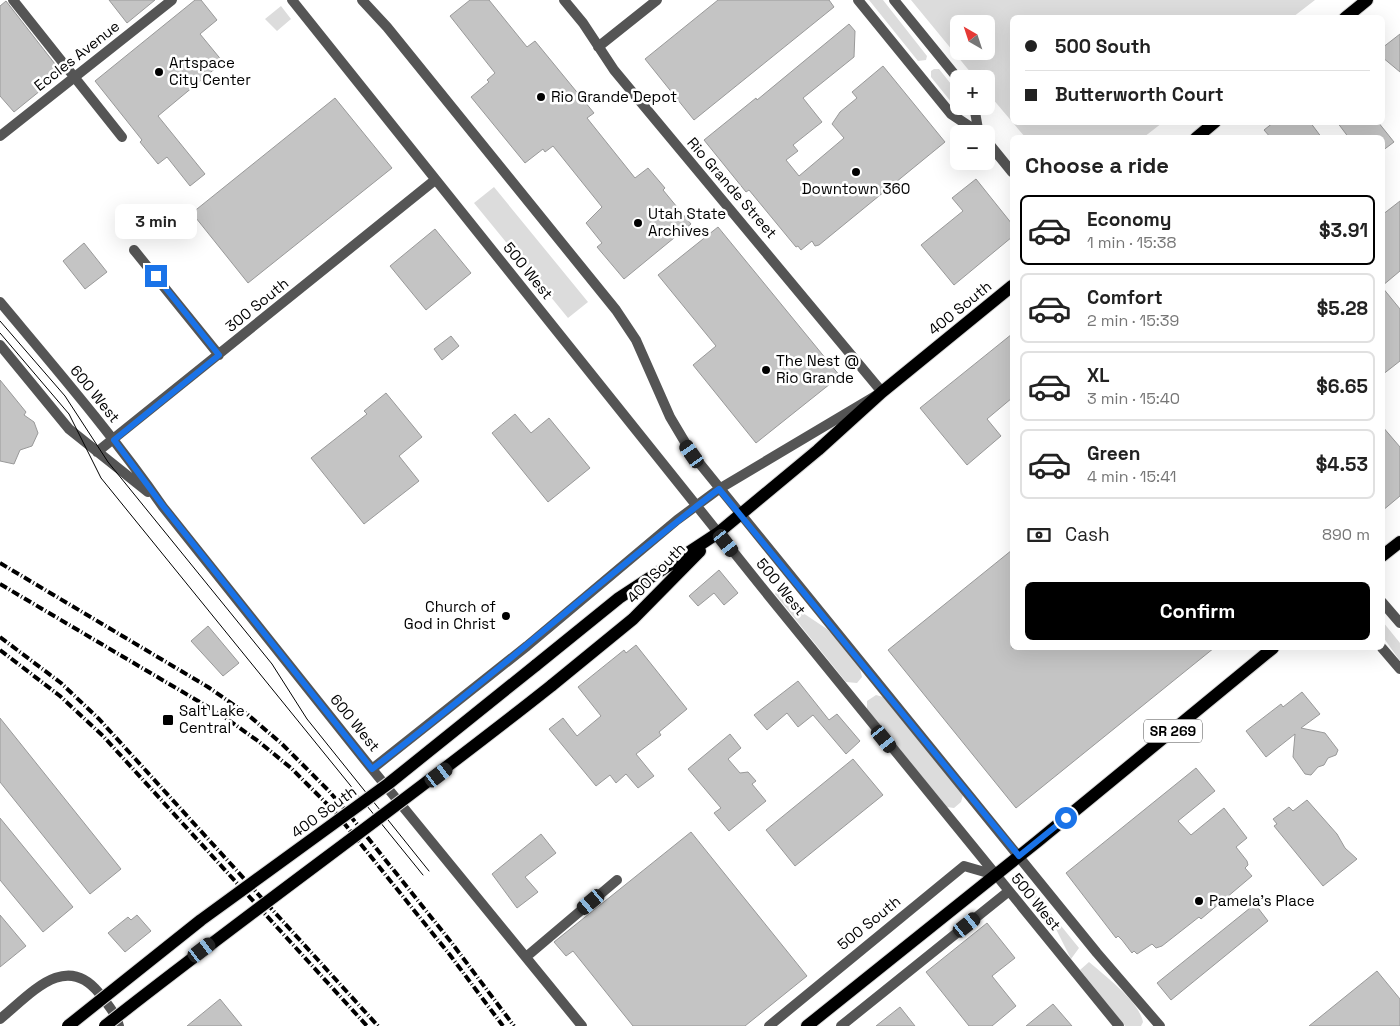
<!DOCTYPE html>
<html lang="en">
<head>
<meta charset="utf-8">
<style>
	:root { --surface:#fff; --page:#f6f6f6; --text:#222; --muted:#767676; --line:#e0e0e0; --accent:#000 }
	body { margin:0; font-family:"Space Grotesk",sans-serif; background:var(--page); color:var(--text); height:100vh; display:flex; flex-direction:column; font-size:19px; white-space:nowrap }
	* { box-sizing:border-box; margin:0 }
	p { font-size:16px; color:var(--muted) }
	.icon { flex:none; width:28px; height:28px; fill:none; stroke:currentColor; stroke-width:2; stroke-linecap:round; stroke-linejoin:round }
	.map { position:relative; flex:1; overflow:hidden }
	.side { position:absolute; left:1010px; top:135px; width:375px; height:515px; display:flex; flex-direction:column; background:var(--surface); border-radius:8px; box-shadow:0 5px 20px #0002 }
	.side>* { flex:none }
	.hud { position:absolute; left:1010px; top:15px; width:375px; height:110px; border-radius:8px; box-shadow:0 5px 20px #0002; display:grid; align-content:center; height:110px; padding:0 15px; background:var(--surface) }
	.needle { width:32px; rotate:321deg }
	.fabs { position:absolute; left:950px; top:15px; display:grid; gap:10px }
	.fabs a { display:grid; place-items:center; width:45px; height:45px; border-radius:8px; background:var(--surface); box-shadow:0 5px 20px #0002; font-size:25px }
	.end { position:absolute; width:22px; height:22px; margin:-11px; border:6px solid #1a73e8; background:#fff; box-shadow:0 0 0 2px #fff }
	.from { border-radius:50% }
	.bubble { position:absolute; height:35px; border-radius:8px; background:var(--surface); box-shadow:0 5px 20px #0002; font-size:16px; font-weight:700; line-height:35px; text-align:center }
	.car { position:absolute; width:15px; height:30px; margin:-15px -8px; border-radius:6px; box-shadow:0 0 4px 1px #0007; background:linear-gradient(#222 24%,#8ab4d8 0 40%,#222 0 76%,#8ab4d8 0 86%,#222 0) }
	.hud b { display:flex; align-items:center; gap:18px; height:48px; font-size:19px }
	.hud b+b { border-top:1px solid var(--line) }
	.hud i { width:12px; height:12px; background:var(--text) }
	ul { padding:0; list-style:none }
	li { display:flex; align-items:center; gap:15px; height:70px; margin:0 10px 8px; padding:0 5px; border:2px solid var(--line); border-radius:8px }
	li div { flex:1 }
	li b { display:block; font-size:19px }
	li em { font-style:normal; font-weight:700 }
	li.current { border-color:var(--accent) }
	li>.icon { width:45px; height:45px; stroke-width:1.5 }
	h2 { padding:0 15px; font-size:22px; line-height:60px }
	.pay { display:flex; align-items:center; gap:12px; height:55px; padding:0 15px; font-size:19px }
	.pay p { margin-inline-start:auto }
	.action { display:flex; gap:10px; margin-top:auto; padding:10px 15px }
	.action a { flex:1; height:58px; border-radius:8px; background:var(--accent); color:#fff; font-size:20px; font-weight:700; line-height:58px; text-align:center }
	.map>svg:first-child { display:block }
	.green { fill:#dcdcdc; fill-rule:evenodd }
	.building { fill:#c4c4c4; stroke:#999 }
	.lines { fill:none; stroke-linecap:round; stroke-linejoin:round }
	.primary-casing { stroke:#dbdbdb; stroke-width:14 }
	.minor { stroke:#555; stroke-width:10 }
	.tertiary { stroke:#555; stroke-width:10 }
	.primary { stroke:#000; stroke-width:12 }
	.tram { stroke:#000; stroke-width:1 }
	.rail { stroke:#000; stroke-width:4; stroke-dasharray:8 2.5 1 2.5; stroke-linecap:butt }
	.primary-bridge-casing { stroke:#dbdbdb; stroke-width:14; stroke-linecap:butt }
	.primary-bridge { stroke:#000; stroke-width:12 }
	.route { stroke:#1a73e8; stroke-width:6 }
	.poi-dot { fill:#000; stroke:#fff; stroke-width:2 }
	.labels { text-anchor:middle; stroke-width:5; stroke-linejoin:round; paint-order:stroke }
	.shield { fill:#fff; stroke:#4c4c4c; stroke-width:1 }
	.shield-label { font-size:14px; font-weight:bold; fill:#000 }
	.street-label { font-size:15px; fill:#000; stroke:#fff }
	.poi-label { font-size:15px; fill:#000; stroke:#fff; text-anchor:start }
</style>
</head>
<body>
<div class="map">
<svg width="1400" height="1026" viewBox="0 0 1400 1026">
	<rect width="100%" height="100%" fill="#fff"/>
	<path class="green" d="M869,0h14l44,56 -1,4 -8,1z
		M911,0h404l-22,17 -281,1v104l150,1 -18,14h-119l-39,-46v-12h-10zM959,24h27v27h-27z
		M281,6l10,13 -14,12 -12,-12z
		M934,69h5l20,25v12h7l-1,3 -6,2 -3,-3 -25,-31v-6z
		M494,187l94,115 -20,16 -94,-115z
		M777,590l23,21 27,18 8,9 25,31 2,8 -5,6 -11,-1 -71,-88z
		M1383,622l17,21v18l-17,-24z
		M876,695l7,2 80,98 -2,7 -7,6 -7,-1 -80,-98v-8z
		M1032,895h4l43,53 -8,11 -17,-34z
		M1089,962c16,14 50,39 54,60l-2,4h-16l-45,-56z"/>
	<path class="building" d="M109,0h46l-28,23z
		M195,0h6l16,20 -17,14 23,28 -65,54 47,58 -15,12 -23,-29 -9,7 -18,-22 2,-2 -47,-59z
		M470,0h19l38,47 8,-6 59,72 -7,5 48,60 13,-10 17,20 -2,2 28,34 -67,55 -27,-32 5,-4 -16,-20 16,-16 -49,-61 -8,6 -2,-3 -18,14 -54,-66 18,-15 -2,-2 8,-7 -45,-57z
		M718,0h111l5,7 -140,113 -49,-61z
		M6,1l56,72 -48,39 -14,-16v-90z
		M849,24l6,7 -1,26 -51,41 19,24 -29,23 5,6 -12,9 13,16 45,-38 -12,-14 8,-12 17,-14 -5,-6 31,-26 62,76 -126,103 -4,1 -3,-5 -11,9 -3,-4 -2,1 -47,-57 -3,2 -42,-52 52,-42 1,2z
		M1400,34v38l-18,-15v-9z
		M335,98l57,70 -144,115 -56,-70z
		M1274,122h36l12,16h-51l-7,-8z
		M1337,122h41l16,20 -12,9v-13h-33z
		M976,179l36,45v13l-58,48 -33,-40 42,-34 -11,-13z
		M1400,201v70l-18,15v-71z
		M718,227l122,149 -84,67 -63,-78 23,-19 -58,-71z
		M435,229l36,44 -45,37 -36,-44z
		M84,243l23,29 -22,17 -22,-28z
		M1382,287l18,22v52l-18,14z
		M1012,334v64l-25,21 14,17 -34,29 -47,-57z
		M451,336l8,10 -17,14 -8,-11z
		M0,380l26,32 -2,3 10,7 4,11 -6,13 -12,4 -6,14 -14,-3z
		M386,393l36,44 -23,19 20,25 -55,43 -53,-66 56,-44 -3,-3z
		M515,414l16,19 18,-15 41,50 -42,34 -56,-69z
		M1382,426l18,21v49l-18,15z
		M1012,550v98h202l-198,160 -128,-158z
		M719,570l19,23 -14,12 -10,-12 -16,13 -9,-10z
		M208,626l31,37 -16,13 -32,-35z
		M636,645l51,64 -28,23 2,3 -25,19 18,22 -16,12 -12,-14 -10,9 -6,-8 -14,11 -47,-57 14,-11 14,18 24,-20 -23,-29 46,-37 2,3z
		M798,681l31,39 8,-6 23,27 -14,13 -33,-39 -15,12 -11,-14 -20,17 -13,-15z
		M1302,692l18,22 -19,14 24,5 13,17 -2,5 -8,3 -4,7 -6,2 -7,8 -6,-1 -12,-17 2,-23 -29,23 -20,-26 35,-27 2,3z
		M0,718l121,151 -31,25 -90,-112z
		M730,734l11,14 -13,11 12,14 8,-1 8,9 -4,3 14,17 -37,30 -15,-18 7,-5 -33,-39z
		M853,759l30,36 -88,71 -29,-36z
		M1196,768l19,23 -37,30 13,14 33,-27 23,30 -11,9 11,14 1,4 -3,3 7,8 -51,43 -2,-2 -37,29 -6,2 -4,-4 -15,10 -3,-3 -2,2 -10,-13 -4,-4 -2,2 -50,-65z
		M1307,800l30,34 8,14 12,11 -34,27 -49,-60 3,-2 -4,-5 16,-12 4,4z
		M0,818l73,89 -30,25 -43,-52z
		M691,832l116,144 -62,50h-112l-60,-75 -7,5 -12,-14z
		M541,834l15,19 -31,24 13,15 -21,16 -25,-34z
		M1255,904l13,17 -97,79 -14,-17z
		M0,915l26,31 -26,21z
		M137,915l14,16 -26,21 -17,-19 20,-16 3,3z
		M987,923l28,35 -23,18 24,30 -24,20h-23l-43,-54z
		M1377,971l23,28v27h-91z
		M220,999l22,27h-55z
		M1053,1004l19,22h-46z
		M900,1007l15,19h-39z"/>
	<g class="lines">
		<defs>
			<path id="primary" d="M1345,18l22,-18
				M1196,138l19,-16
				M1382,556l18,-14
				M535,666l84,-68 99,-65 100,-83 64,-58 130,-106
				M551,686l82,-67 67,-68
				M807,1026l231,-185 235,-193"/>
		</defs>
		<use href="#primary" class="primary-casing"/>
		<path class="minor" d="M13,0l109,137
			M292,0l468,585 359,441
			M362,0l25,27 229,283 20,30 34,77 22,37 405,499 63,73
			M598,47l59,-47
			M0,136l172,-136
			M134,250l85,105
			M0,302c56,67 113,133 163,205l209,262 210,257
			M0,345l69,84 79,63
			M97,452l338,-272
			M372,769l155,-123 150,-126 42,-31 163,-97 -268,-322 -31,-47 -19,-23
			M526,957l91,-77
			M0,1019c30,-24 65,-68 99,-26 8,11 17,20 20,33
			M769,1026l195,-160 31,9
			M841,1026l168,-135"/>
		<path class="tertiary" d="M858,0l93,114 30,20
			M894,0l65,80
			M974,106l4,23
			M986,140l26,32
			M1382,602l18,21
			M1382,648l18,21"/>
		<use href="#primary" class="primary"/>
		<path class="tram" d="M0,321l65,75 43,66 164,202 35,55 122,152
			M0,333l69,81 32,64 322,397"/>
		<path class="rail" d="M0,563l208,124 39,27 35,30 47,47 23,27 99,124 63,84
			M0,584l220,130 38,27 33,27 44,44 115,143 53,71
			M0,637l61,46 38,36 279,307
			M0,650l60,46 43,40 264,290"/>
		<defs>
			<path id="primary-bridge" d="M68,1026l133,-106 187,-136 147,-118
				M105,1026c147,-116 300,-224 446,-340"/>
		</defs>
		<use href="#primary-bridge" class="primary-bridge-casing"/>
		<use href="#primary-bridge" class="primary-bridge"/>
	</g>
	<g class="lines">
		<path class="route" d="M156,276l63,79 -105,85 49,66 209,263c119,-90 229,-190 347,-280l300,367 47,-38"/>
	</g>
	<g class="poi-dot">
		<circle cx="159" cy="72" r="5"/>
		<circle cx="541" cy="97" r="5"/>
		<circle cx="856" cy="172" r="5"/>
		<circle cx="638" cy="223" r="5"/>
		<circle cx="766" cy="370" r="5"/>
		<circle cx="506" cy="616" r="5"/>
		<rect x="162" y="714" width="12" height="12" rx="2.5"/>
		<circle cx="1199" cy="901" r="5"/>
	</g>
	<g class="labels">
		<rect class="shield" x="1144" y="719.5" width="58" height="23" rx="4"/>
		<g class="shield-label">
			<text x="1173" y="736">SR 269</text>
		</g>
		<g class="street-label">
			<text transform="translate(77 56) rotate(-38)" y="5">Eccles Avenue</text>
			<text transform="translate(732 188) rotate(49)" y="5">Rio Grande Street</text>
			<text transform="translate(528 271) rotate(51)" y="5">500 West</text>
			<text transform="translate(257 305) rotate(-39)" y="5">300 South</text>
			<text transform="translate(960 308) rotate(-39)" y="5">400 South</text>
			<text transform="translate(95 394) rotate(51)" y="5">600 West</text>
			<text transform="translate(656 573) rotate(-46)" y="5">400 South</text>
			<text transform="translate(781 587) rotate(51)" y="5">500 West</text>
			<text transform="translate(355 723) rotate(51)" y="5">600 West</text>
			<text transform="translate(324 812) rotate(-36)" y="5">400 South</text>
			<text transform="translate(1036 902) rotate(51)" y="5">500 West</text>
			<text transform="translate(869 923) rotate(-39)" y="5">500 South</text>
		</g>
		<g class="poi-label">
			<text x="169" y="68">Artspace<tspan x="169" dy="17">City Center</tspan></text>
			<text x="551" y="102">Rio Grande Depot</text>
			<text x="856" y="194" text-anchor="middle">Downtown 360</text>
			<text x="648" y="219">Utah State<tspan x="648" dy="17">Archives</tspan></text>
			<text x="776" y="366">The Nest @<tspan x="776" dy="17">Rio Grande</tspan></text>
			<text x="496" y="612" text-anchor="end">Church of<tspan x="496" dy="17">God in Christ</tspan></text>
			<text x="179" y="716">Salt Lake<tspan x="179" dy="17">Central</tspan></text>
			<text x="1209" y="906">Pamela's Place</text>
		</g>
	</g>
</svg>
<div class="fabs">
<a><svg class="needle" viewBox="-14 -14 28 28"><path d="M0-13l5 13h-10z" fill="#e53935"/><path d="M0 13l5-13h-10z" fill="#767676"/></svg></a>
<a>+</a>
<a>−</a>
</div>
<i class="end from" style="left:1066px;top:818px"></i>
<i class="end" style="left:156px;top:276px"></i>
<div class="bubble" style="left:115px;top:204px;width:82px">3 min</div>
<i class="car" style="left:692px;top:454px;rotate:325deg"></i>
<i class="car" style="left:726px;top:543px;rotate:142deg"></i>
<i class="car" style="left:884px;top:739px;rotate:141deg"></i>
<i class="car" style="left:439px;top:775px;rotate:53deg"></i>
<i class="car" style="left:591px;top:902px;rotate:230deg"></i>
<i class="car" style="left:967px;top:925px;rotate:51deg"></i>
<i class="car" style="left:202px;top:950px;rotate:53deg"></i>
<div class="hud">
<b><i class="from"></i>500 South</b>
<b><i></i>Butterworth Court</b>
</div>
<section class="side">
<h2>Choose a ride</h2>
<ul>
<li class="current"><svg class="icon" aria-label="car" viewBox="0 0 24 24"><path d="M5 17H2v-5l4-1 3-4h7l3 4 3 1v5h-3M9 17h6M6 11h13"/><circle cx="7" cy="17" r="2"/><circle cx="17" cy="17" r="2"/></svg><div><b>Economy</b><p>1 min · 15:38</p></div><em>$3.91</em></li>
<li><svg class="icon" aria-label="car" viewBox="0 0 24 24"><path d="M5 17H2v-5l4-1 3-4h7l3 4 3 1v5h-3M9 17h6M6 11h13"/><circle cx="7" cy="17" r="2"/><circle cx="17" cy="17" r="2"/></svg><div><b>Comfort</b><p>2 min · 15:39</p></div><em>$5.28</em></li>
<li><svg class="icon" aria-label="car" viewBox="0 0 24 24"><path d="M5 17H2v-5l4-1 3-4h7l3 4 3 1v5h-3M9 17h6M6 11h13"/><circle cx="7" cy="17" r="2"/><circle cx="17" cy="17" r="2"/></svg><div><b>XL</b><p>3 min · 15:40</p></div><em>$6.65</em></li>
<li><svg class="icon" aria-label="car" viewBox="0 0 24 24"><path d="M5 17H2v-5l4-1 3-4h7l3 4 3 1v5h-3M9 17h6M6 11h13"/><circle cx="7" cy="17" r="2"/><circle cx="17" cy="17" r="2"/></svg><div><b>Green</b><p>4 min · 15:41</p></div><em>$4.53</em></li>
</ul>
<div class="pay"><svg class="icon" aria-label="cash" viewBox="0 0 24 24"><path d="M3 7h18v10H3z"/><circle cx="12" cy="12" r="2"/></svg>Cash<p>890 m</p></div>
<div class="action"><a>Confirm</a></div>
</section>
</div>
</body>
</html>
